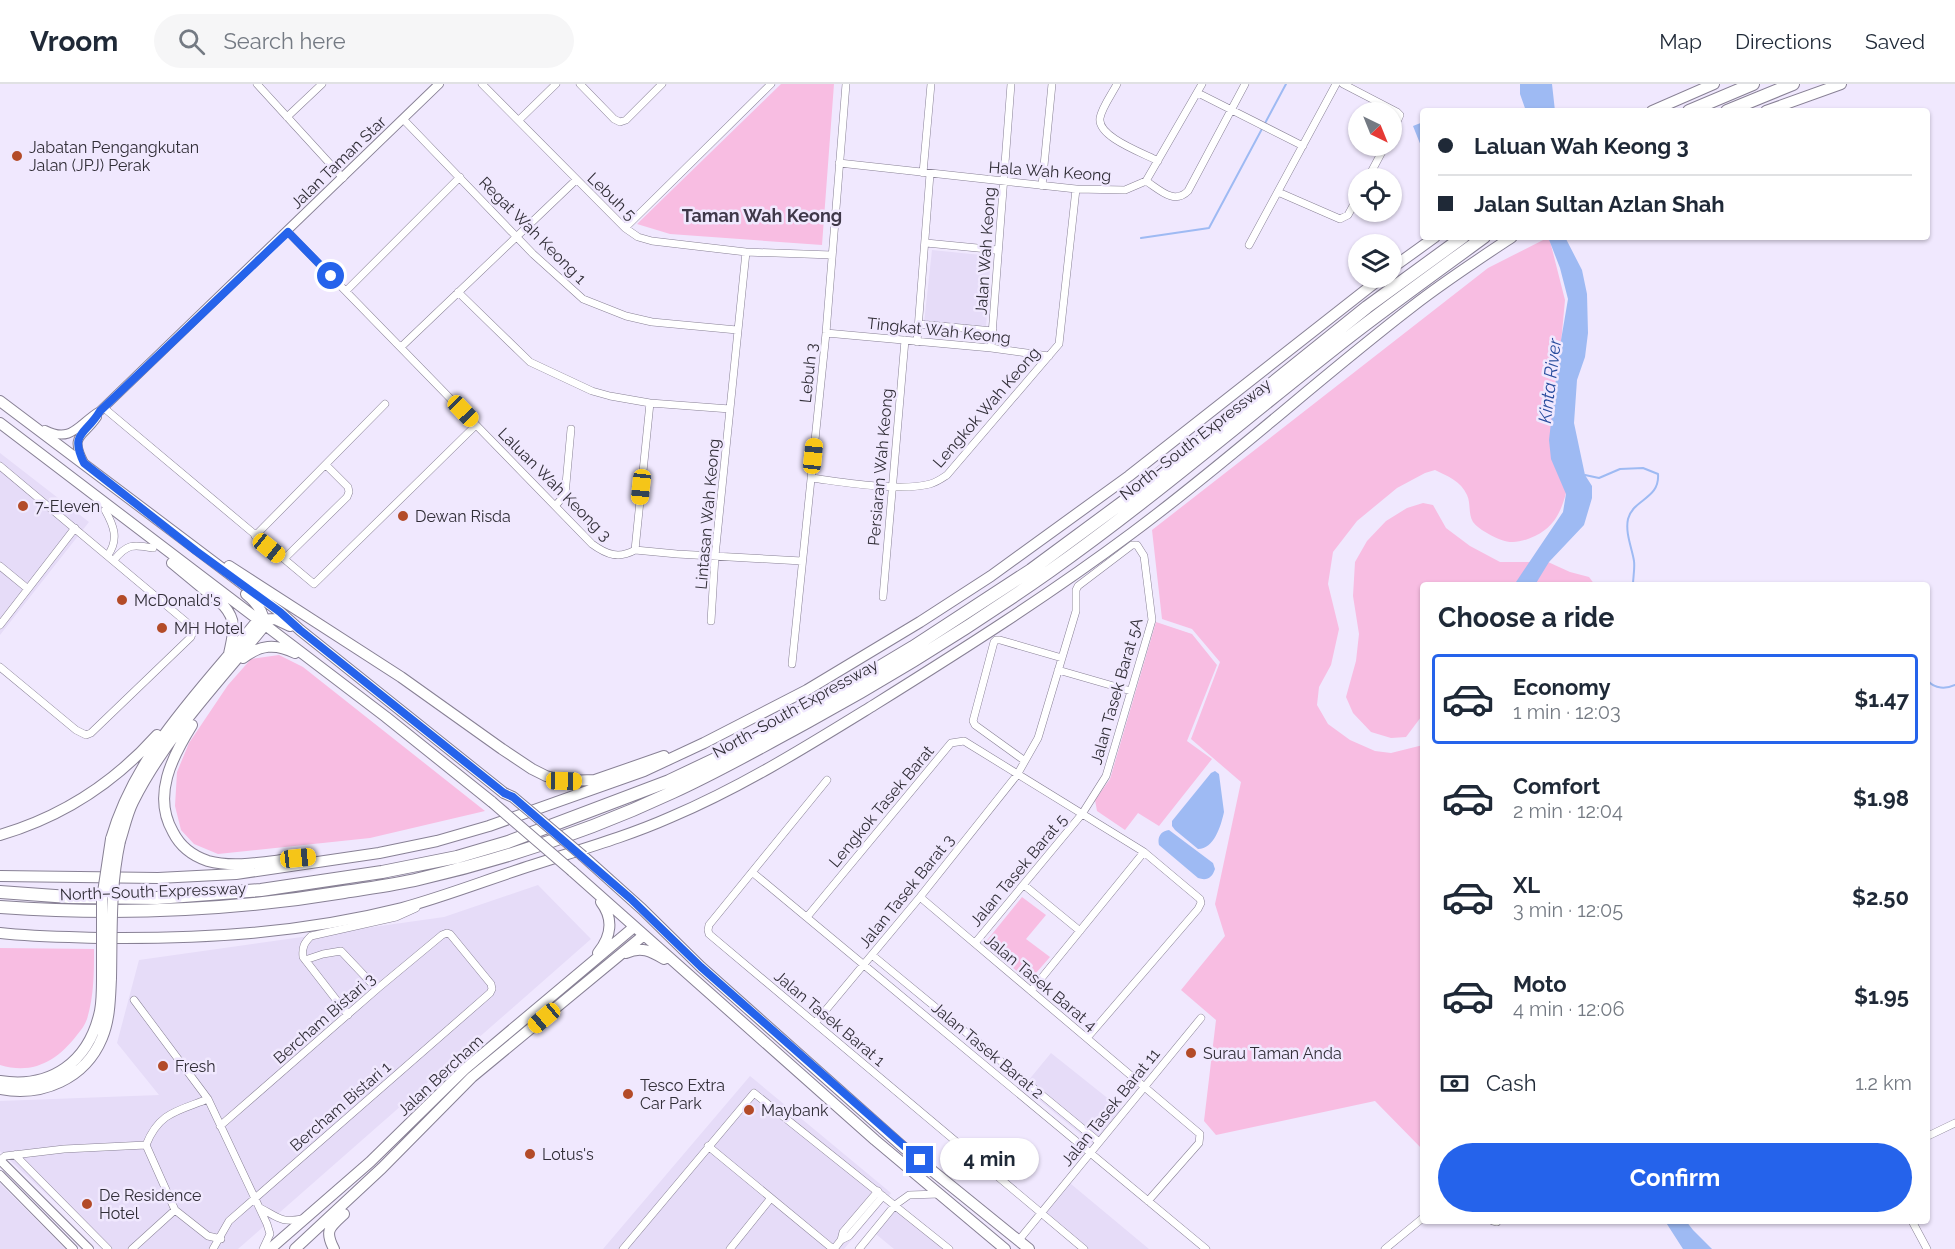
<!DOCTYPE html>
<html lang="en">
<head>
<meta charset="utf-8">
<style>
	:root { --surface:#fff; --page:#f6f6f7; --text:#1f2937; --muted:#747a83; --line:#e0e1e3; --accent:#2563eb }
	body { margin:0; font-family:Raleway,sans-serif; background:var(--page); color:var(--text); height:100vh; display:flex; flex-direction:column; font-size:22px; white-space:nowrap }
	* { box-sizing:border-box; margin:0 }
	p { font-size:20px; color:var(--muted) }
	.icon { flex:none; width:33px; height:33px; fill:none; stroke:currentColor; stroke-width:2; stroke-linecap:round; stroke-linejoin:round }
	.map { position:relative; flex:1; overflow:hidden }
	.panel { position:absolute; left:1420px; top:498px; width:510px; height:642px; display:flex; flex-direction:column; background:var(--surface); border-radius:6px; box-shadow:0 2px 4px #0004 }
	.panel>* { flex:none }
	.banner { position:absolute; left:1420px; top:24px; width:510px; height:132px; border-radius:6px; box-shadow:0 2px 4px #0004; display:grid; align-content:center; height:132px; padding:0 18px; background:var(--surface) }
	.needle { width:39px; rotate:137deg }
	.controls { position:absolute; left:1348px; top:18px; display:grid; gap:12px }
	.controls a { display:grid; place-items:center; width:54px; height:54px; border-radius:50%; background:var(--surface); box-shadow:0 2px 4px #0004; font-size:30px }
	.end { position:absolute; width:27px; height:27px; margin:-14px; border:8px solid #2563eb; background:#fff; box-shadow:0 0 0 3px #fff }
	.from { border-radius:50% }
	.bubble { position:absolute; height:42px; border-radius:21px; background:var(--surface); box-shadow:0 2px 4px #0004; font-size:20px; font-weight:700; line-height:42px; text-align:center }
	.car { position:absolute; width:18px; height:36px; margin:-18px -9px; border-radius:8px; box-shadow:0 0 4px 2px #0007; background:linear-gradient(#f5c518 24%,#345 0 40%,#f5c518 0 76%,#345 0 86%,#f5c518 0) }
	.banner b { display:flex; align-items:center; gap:21px; height:57px; font-size:22px }
	.banner b+b { border-top:2px solid var(--line) }
	.banner i { width:15px; height:15px; background:var(--text) }
	ul { padding:0; list-style:none }
	li { display:flex; align-items:center; gap:18px; height:90px; margin:0 12px 9px; padding:0 6px; border:3px solid transparent; border-radius:6px }
	li div { flex:1 }
	li b { display:block; font-size:22px }
	li em { font-style:normal; font-weight:700 }
	li.selected { border-color:var(--accent) }
	li>.icon { width:54px; height:54px; stroke-width:1.5 }
	h2 { padding:0 18px; font-size:27px; line-height:72px }
	.pay { display:flex; align-items:center; gap:15px; height:66px; padding:0 18px; font-size:22px }
	.pay p { margin-inline-start:auto }
	.button { display:flex; gap:12px; margin-top:auto; padding:12px 18px }
	.button a { flex:1; height:69px; border-radius:36px; background:var(--accent); color:#fff; font-size:24px; font-weight:700; line-height:69px; text-align:center }
	header { display:flex; align-items:center; gap:36px; box-sizing:border-box; height:84px; padding:0 30px; background:var(--surface); border-bottom:2px solid var(--line) }
	header strong { font-size:28px }
	nav { display:flex; gap:33px; margin-inline-start:auto; font-size:21px }
	.search { width:420px; height:54px; background:var(--page); display:flex; align-items:center; gap:15px; box-sizing:border-box; padding:0 21px; border-radius:33px; color:var(--muted); font-size:22px }
	.map>svg:first-child { display:block }
	.built { fill:#e6dcf8 }
	.green { fill:#f8bde2 }
	.water { fill:#9ebaf3 }
	.lines { fill:none; stroke-linecap:round; stroke-linejoin:round }
	.stream { stroke:#9ebaf3; stroke-width:2 }
	.minor-casing { stroke:#888195; stroke-width:8 }
	.tertiary-casing { stroke:#888195; stroke-width:10 }
	.primary-casing { stroke:#888195; stroke-width:12 }
	.motorway-casing { stroke:#888195; stroke-width:14 }
	.minor { stroke:#fff; stroke-width:7 }
	.tertiary { stroke:#fff; stroke-width:8 }
	.primary { stroke:#fff; stroke-width:10 }
	.motorway { stroke:#fff; stroke-width:12 }
	.primary-bridge-casing { stroke:#888195; stroke-width:12; stroke-linecap:butt }
	.primary-bridge { stroke:#fff; stroke-width:10 }
	.route { stroke:#2563eb; stroke-width:8 }
	.poi-dot { fill:#b34b28; stroke:#f0e8fe; stroke-width:2 }
	.labels { text-anchor:middle; stroke-width:5; stroke-linejoin:round; paint-order:stroke }
	.poi-label { font-size:16px; fill:#312e37; stroke:#f0e8fe; text-anchor:start }
	.street-label { font-size:16px; fill:#312e37; stroke:#f0e8fe }
	.neighbourhood-label { font-size:18px; font-weight:bold; fill:#3f3849; stroke:#f0e8fe }
	.water-label { font-size:18px; font-style:italic; fill:#284c9d; stroke:#f0e8fe }
</style>
</head>
<body>
<header>
<strong>Vroom</strong>
<div class="search"><svg class="icon" aria-label="search" viewBox="0 0 24 24"><circle cx="10" cy="10" r="6"/><path d="M15 15l6 6"/></svg>Search here</div>
<nav><a>Map</a><a>Directions</a><a>Saved</a></nav>
</header>
<div class="map">
<svg width="1955" height="1165" viewBox="0 0 1955 1165">
	<rect width="100%" height="100%" fill="#f0e8fe"/>
	<path class="built" d="M932,166l59,6 -5,71 -62,-4z
		M0,369l89,69 -89,113z
		M538,801l53,54 -353,310h-133l-105,-98v-50l159,-6 -42,-52 22,-83 305,-43z
		M1051,969l74,59 -30,34 -72,-59z
		M750,992l141,117 -47,56h-241z
		M1065,1095l84,70h-70l-44,-36z
		M0,1099l65,66h-65z
		M893,1119l56,46h-55l-23,-19z"/>
	<path class="green" d="M781,0h53l-12,161 -152,-11 -33,-10z
		M1549,153l16,63 -5,54 6,139c-5,19 -12,34 -31,43 -20,9 -29,8 -48,-3 -4,-2 -11,-7 -14,-11 -5,-8 -2,-19 -6,-27 -6,-14 -20,-19 -32,-25l-10,3 -28,15 -40,33 -24,31 -5,32 11,45 -8,36 -12,22 -2,18 11,19 22,16 25,11 16,2 32,-8v405l-48,-49 -159,34 -12,-14 12,-101 -35,-30 44,-54 -10,-32 26,-122 -50,-43 29,-77 -28,-33 -30,-10 -10,-89 336,-262z
		M1423,419l10,2 13,23 24,18 30,16h48l22,10 19,5 6,8h-171v128l-18,24 -15,1 -20,-6 -18,-19 -7,-16 10,-36 3,-27 -6,-38 2,-34 12,-21 19,-20 21,-13z
		M1156,538l36,12 25,31 -30,76 25,18 -53,67 -21,-13 -13,17 -28,-19 -2,-11 15,-21z
		M279,571l24,12 182,144 -115,27 -152,16 -24,-10 -13,-14 -6,-24 2,-34 12,-29 39,-58 23,-26z
		M1022,813l24,18 -20,24 24,18 -21,24 -45,-37z
		M0,864l94,1c0,24 0,47 -7,70 -2,6 -6,11 -10,16 -20,26 -44,40 -77,30z"/>
	<path class="water" d="M1520,0h32l3,27h-29l-6,-17z
		M1423,38l1,29h-1l-10,-25z
		M1548,153h17l17,33 5,24 1,39 -3,24 -8,23 -3,43 11,52 7,11v12l-8,27 -35,37 -14,23h-21l49,-73 3,-18 -15,-35 -2,-19 10,-88 9,-53 -8,-31z
		M1215,687l4,3 5,38c-3,14 -10,37 -26,37l-23,-19 -3,-4v-5l39,-48z
		M1169,746l44,33 2,6c-3,9 -8,12 -17,9l-39,-33c-2,-8 2,-14 10,-15z
		M1665,1137h21l7,9 19,19h-29z"/>
	<g class="lines">
		<path class="stream" d="M1141,154l68,-10 77,-144
			M1585,391l14,3 21,-9 23,-1 15,6c2,25 -25,25 -30,45 -3,14 4,29 6,42 1,8 -1,16 -1,24
			M1928,597c7,8 18,8 27,4"/>
		<defs>
			<path id="minor" d="M257,0l86,94
				M482,0l143,144 13,9 14,4 94,11 86,3
				M580,0l34,35 6,3 6,-2 36,-36
				M1117,0c-5,10 -15,23 -17,34 -3,19 43,35 58,43
				M1343,0l54,28 3,3 -8,18
				M1198,9l105,53
				M287,33l35,-33
				M403,35l130,135 50,45 43,17 26,6 85,8
				M519,36l37,-36
				M839,79l237,26 49,1 21,-9 56,-97
				M923,89l8,-89
				M1368,94l17,-32
				M1146,97c14,9 28,24 42,10l57,-107
				M1042,102l10,-102
				M1278,108l62,27 8,-4 11,-20
				M625,144l146,-144
				M288,148l304,312c15,11 27,15 43,6
				M926,159l72,7
				M1249,161l87,-161
				M346,207l114,-114
				M458,208l72,70 62,29 18,5 40,7 80,6
				M919,240l74,7
				M826,249l165,15 58,8
				M917,258l13,-168
				M401,263l175,-167
				M991,264l20,-264
				M104,324l210,176 162,-159
				M0,382l191,160 2,5 -2,6 -100,96 -5,2 -10,-5 -76,-63
				M811,394c32,4 89,14 119,6 7,-2 11,-5 17,-9l112,-131 17,-155
				M555,422l10,-11 6,-66
				M105,426c9,16 14,29 3,45
				M255,452l130,-132
				M635,466l42,4 125,7
				M635,466l15,-147
				M284,475l63,-62 2,-5 -1,-5 -22,-22
				M114,476c13,-16 19,-16 39,-12
				M0,482l28,23
				M883,513l22,-257
				M711,537l4,-65 31,-304
				M0,541l75,-97
				M792,580l34,-331 20,-249
				M1058,586l73,21
				M1025,677l-50,-36 -2,-4 21,-79 2,-2h4l62,18
				M827,696l-118,145 -1,5 1,4 375,315
				M752,788l454,377
				M1024,801l56,46
				M920,813l280,237 -1,9 -51,58
				M807,833l144,-174 13,-2 180,111 56,47 1,4 -3,6 -111,129
				M872,871l227,187
				M305,876l18,-6 18,-3 36,38
				M1031,907l113,-139
				M134,916l74,99 59,125 3,10 -7,15
				M348,931l-45,-58c-1,-10 1,-14 8,-21l85,-19 20,-9
				M815,939l105,-126 97,-122 21,-37 38,-127v-21l2,-4 54,-41h5l7,11 8,64 -46,156 -24,38 -107,129
				M1928,1052l27,-13
				M146,1061c13,-33 32,-34 62,-46
				M708,1062l125,103
				M15,1071l93,94
				M0,1076l5,-4 59,-7 82,-4 29,65 33,26 13,3
				M260,1124c18,9 20,15 42,11
				M1493,1137l4,1
				M1912,1137l15,28
				M841,1156l2,-8 35,-41
				M1019,1156l182,-222
				M132,1165l43,-39
				M213,1165l16,-28 261,-228 2,-4 -1,-5 -41,-50 -3,-1 -5,2 -65,54 -157,137
				M623,1165l131,-156 195,156
				M730,1165l41,-51
				M834,1165l7,-9 8,-4 34,-40
				M859,1165l36,-44 14,-10 30,-1
				M1385,1165l39,-32"/>
			<path id="tertiary" d="M45,346c27,14 34,-7 55,-19l339,-327
				M84,379c-15,-29 -1,-25 13,-46
				M0,1076l89,89
				M0,1091l73,74"/>
			<path id="primary" d="M1652,27l62,-27
				M1766,27l75,-27
				M1392,184l43,-31
				M0,317l280,211 20,18 204,163
				M0,339l386,294 106,85
				M172,479l52,43c14,16 9,28 5,48
				M229,482l172,111 101,72 30,20 14,7 18,5 31,-1 69,-24
				M243,574c17,-13 32,-15 52,-5
				M192,641c-20,32 -40,71 -19,107 7,14 20,24 35,29 25,7 56,1 82,-2
				M0,751c61,-18 115,-53 157,-100
				M111,755c25,-87 91,-150 147,-219l17,-1 15,7
				M120,757c4,-12 7,-27 13,-39 33,-66 86,-120 132,-177 -1,-12 -9,-23 -19,-31
				M583,772l59,53 59,58 202,180 126,102
				M572,787l303,269 130,109
				M0,792l158,2 78,-4 143,-21 58,-12 52,-15 155,-55 60,-28 103,-53 113,-68 71,-46 138,-100 252,-198
				M0,849c34,4 69,4 103,5 102,1 200,-5 299,-30 44,-12 87,-29 131,-43 46,-15 93,-28 138,-48 71,-30 138,-72 203,-112 88,-55 175,-110 258,-172 97,-72 186,-154 281,-227 32,-25 66,-47 99,-69
				M598,869c13,-16 16,-34 3,-51
				M626,869c15,-7 25,-2 38,6
				M0,997c51,8 89,-19 100,-70 2,-10 2,-22 2,-33
				M0,1005c42,8 85,-10 102,-51 8,-19 8,-40 9,-60
				M270,1165l100,-87 95,-93 169,-142
				M295,1165l87,-81 90,-91 172,-142
				M334,1165c-10,-19 -4,-22 10,-35"/>
			<path id="motorway" d="M1689,27l64,-27
				M1727,27l66,-27
				M0,808l69,5 88,1 104,-8 121,-18 75,-15 51,-15 161,-61 59,-28 110,-61 75,-45 118,-77 111,-82 225,-181 96,-70
				M0,823c115,8 230,4 344,-15 25,-4 50,-7 75,-13 86,-20 173,-49 254,-87 46,-21 90,-46 134,-70 84,-46 165,-96 243,-151 103,-73 199,-156 299,-234 44,-34 90,-67 135,-100"/>
		</defs>
		<use href="#minor" class="minor-casing"/>
		<use href="#tertiary" class="tertiary-casing"/>
		<use href="#primary" class="primary-casing"/>
		<use href="#motorway" class="motorway-casing"/>
		<use href="#minor" class="minor"/>
		<use href="#tertiary" class="tertiary"/>
		<use href="#primary" class="primary"/>
		<use href="#motorway" class="motorway"/>
		<defs>
			<path id="primary-bridge" d="M504,709l9,4 70,59
				M492,718l80,69
				M102,894v-79l9,-60
				M111,894c1,-46 -1,-91 9,-137"/>
		</defs>
		<use href="#primary-bridge" class="primary-bridge-casing"/>
		<use href="#primary-bridge" class="primary-bridge"/>
	</g>
	<g class="lines">
		<path class="route" d="M331,192l-43,-44 -188,179c-14,24 -31,21 -16,52l112,88 84,61 20,18 204,163 9,4 118,102 70,68 219,193"/>
	</g>
	<g class="poi-dot">
		<circle cx="17" cy="72" r="6"/>
		<circle cx="23" cy="422" r="6"/>
		<circle cx="403" cy="432" r="6"/>
		<circle cx="122" cy="516" r="6"/>
		<circle cx="162" cy="544" r="6"/>
		<circle cx="1191" cy="969" r="6"/>
		<circle cx="163" cy="982" r="6"/>
		<circle cx="628" cy="1010" r="6"/>
		<circle cx="749" cy="1026" r="6"/>
		<circle cx="530" cy="1070" r="6"/>
		<circle cx="87" cy="1120" r="6"/>
	</g>
	<g class="labels">
		<g class="poi-label">
			<text x="29" y="69">Jabatan Pengangkutan<tspan x="29" dy="18">Jalan (JPJ) Perak</tspan></text>
			<text x="35" y="428">7-Eleven</text>
			<text x="415" y="438">Dewan Risda</text>
			<text x="134" y="522">McDonald's</text>
			<text x="174" y="550">MH Hotel</text>
			<text x="1203" y="975">Surau Taman Anda</text>
			<text x="175" y="988">Fresh</text>
			<text x="640" y="1007">Tesco Extra<tspan x="640" dy="18">Car Park</tspan></text>
			<text x="761" y="1032">Maybank</text>
			<text x="542" y="1076">Lotus's</text>
			<text x="99" y="1117">De Residence<tspan x="99" dy="18">Hotel</tspan></text>
		</g>
		<g class="street-label">
			<text transform="translate(338 78) rotate(-44)" y="6">Jalan Taman Star</text>
			<text transform="translate(1050 87) rotate(4)" y="6">Hala Wah Keong</text>
			<text transform="translate(612 112) rotate(44)" y="6">Lebuh 5</text>
			<text transform="translate(533 146) rotate(45)" y="6">Regat Wah Keong 1</text>
			<text transform="translate(985 167) rotate(-86)" y="6">Jalan Wah Keong</text>
			<text transform="translate(939 246) rotate(6)" y="6">Tingkat Wah Keong</text>
			<text transform="translate(808 289) rotate(-84)" y="6">Lebuh 3</text>
			<text transform="translate(986 323) rotate(-49)" y="6">Lengkok Wah Keong</text>
			<text transform="translate(1195 355) rotate(-38)" y="6">North–South Expressway</text>
			<text transform="translate(880 383) rotate(-85)" y="6">Persiaran Wah Keong</text>
			<text transform="translate(555 400) rotate(45)" y="6">Laluan Wah Keong 3</text>
			<text transform="translate(707 430) rotate(-85)" y="6">Lintasan Wah Keong</text>
			<text transform="translate(1116 607) rotate(-74)" y="6">Jalan Tasek Barat 5A</text>
			<text transform="translate(795 624) rotate(-29)" y="6">North–South Expressway</text>
			<text transform="translate(881 722) rotate(-50)" y="6">Lengkok Tasek Barat</text>
			<text transform="translate(1018 786) rotate(-50)" y="6">Jalan Tasek Barat 5</text>
			<text transform="translate(153 807) rotate(-2)" y="6">North–South Expressway</text>
			<text transform="translate(906 807) rotate(-51)" y="6">Jalan Tasek Barat 3</text>
			<text transform="translate(1041 898) rotate(40)" y="6">Jalan Tasek Barat 4</text>
			<text transform="translate(324 934) rotate(-41)" y="6">Bercham Bistari 3</text>
			<text transform="translate(830 934) rotate(40)" y="6">Jalan Tasek Barat 1</text>
			<text transform="translate(988 966) rotate(40)" y="6">Jalan Tasek Barat 2</text>
			<text transform="translate(440 991) rotate(-43)" y="6">Jalan Bercham</text>
			<text transform="translate(340 1022) rotate(-41)" y="6">Bercham Bistari 1</text>
			<text transform="translate(1110 1023) rotate(-51)" y="6">Jalan Tasek Barat 11</text>
		</g>
		<g class="neighbourhood-label">
			<text x="762" y="138">Taman Wah Keong</text>
		</g>
		<g class="water-label">
			<text transform="translate(1550 297) rotate(-83)" y="6">Kinta River</text>
		</g>
	</g>
</svg>
<div class="controls">
<a><svg class="needle" viewBox="-14 -14 28 28"><path d="M0-13l5 13h-10z" fill="#e53935"/><path d="M0 13l5-13h-10z" fill="#747a83"/></svg></a>
<a><svg class="icon" aria-label="locate" viewBox="0 0 24 24"><circle cx="12" cy="12" r="6"/><path d="M12 2v4M12 18v4M2 12h4M18 12h4"/></svg></a>
<a><svg class="icon" aria-label="layers" viewBox="0 0 24 24"><path d="M12 4l9 5-9 5-9-5zM3 14l9 5 9-5"/></svg></a>
</div>
<i class="end from" style="left:331px;top:192px"></i>
<i class="end" style="left:920px;top:1076px"></i>
<div class="bubble" style="left:940px;top:1054px;width:99px">4 min</div>
<i class="car" style="left:463px;top:327px;rotate:136deg"></i>
<i class="car" style="left:813px;top:372px;rotate:6deg"></i>
<i class="car" style="left:641px;top:403px;rotate:186deg"></i>
<i class="car" style="left:269px;top:464px;rotate:129deg"></i>
<i class="car" style="left:564px;top:697px;rotate:91deg"></i>
<i class="car" style="left:298px;top:774px;rotate:84deg"></i>
<i class="car" style="left:544px;top:934px;rotate:230deg"></i>
<div class="banner">
<b><i class="from"></i>Laluan Wah Keong 3</b>
<b><i></i>Jalan Sultan Azlan Shah</b>
</div>
<section class="panel">
<h2>Choose a ride</h2>
<ul>
<li class="selected"><svg class="icon" aria-label="car" viewBox="0 0 24 24"><path d="M5 17H2v-5l4-1 3-4h7l3 4 3 1v5h-3M9 17h6M6 11h13"/><circle cx="7" cy="17" r="2"/><circle cx="17" cy="17" r="2"/></svg><div><b>Economy</b><p>1 min · 12:03</p></div><em>$1.47</em></li>
<li><svg class="icon" aria-label="car" viewBox="0 0 24 24"><path d="M5 17H2v-5l4-1 3-4h7l3 4 3 1v5h-3M9 17h6M6 11h13"/><circle cx="7" cy="17" r="2"/><circle cx="17" cy="17" r="2"/></svg><div><b>Comfort</b><p>2 min · 12:04</p></div><em>$1.98</em></li>
<li><svg class="icon" aria-label="car" viewBox="0 0 24 24"><path d="M5 17H2v-5l4-1 3-4h7l3 4 3 1v5h-3M9 17h6M6 11h13"/><circle cx="7" cy="17" r="2"/><circle cx="17" cy="17" r="2"/></svg><div><b>XL</b><p>3 min · 12:05</p></div><em>$2.50</em></li>
<li><svg class="icon" aria-label="car" viewBox="0 0 24 24"><path d="M5 17H2v-5l4-1 3-4h7l3 4 3 1v5h-3M9 17h6M6 11h13"/><circle cx="7" cy="17" r="2"/><circle cx="17" cy="17" r="2"/></svg><div><b>Moto</b><p>4 min · 12:06</p></div><em>$1.95</em></li>
</ul>
<div class="pay"><svg class="icon" aria-label="cash" viewBox="0 0 24 24"><path d="M3 7h18v10H3z"/><circle cx="12" cy="12" r="2"/></svg>Cash<p>1.2 km</p></div>
<div class="button"><a>Confirm</a></div>
</section>
</div>
</body>
</html>
